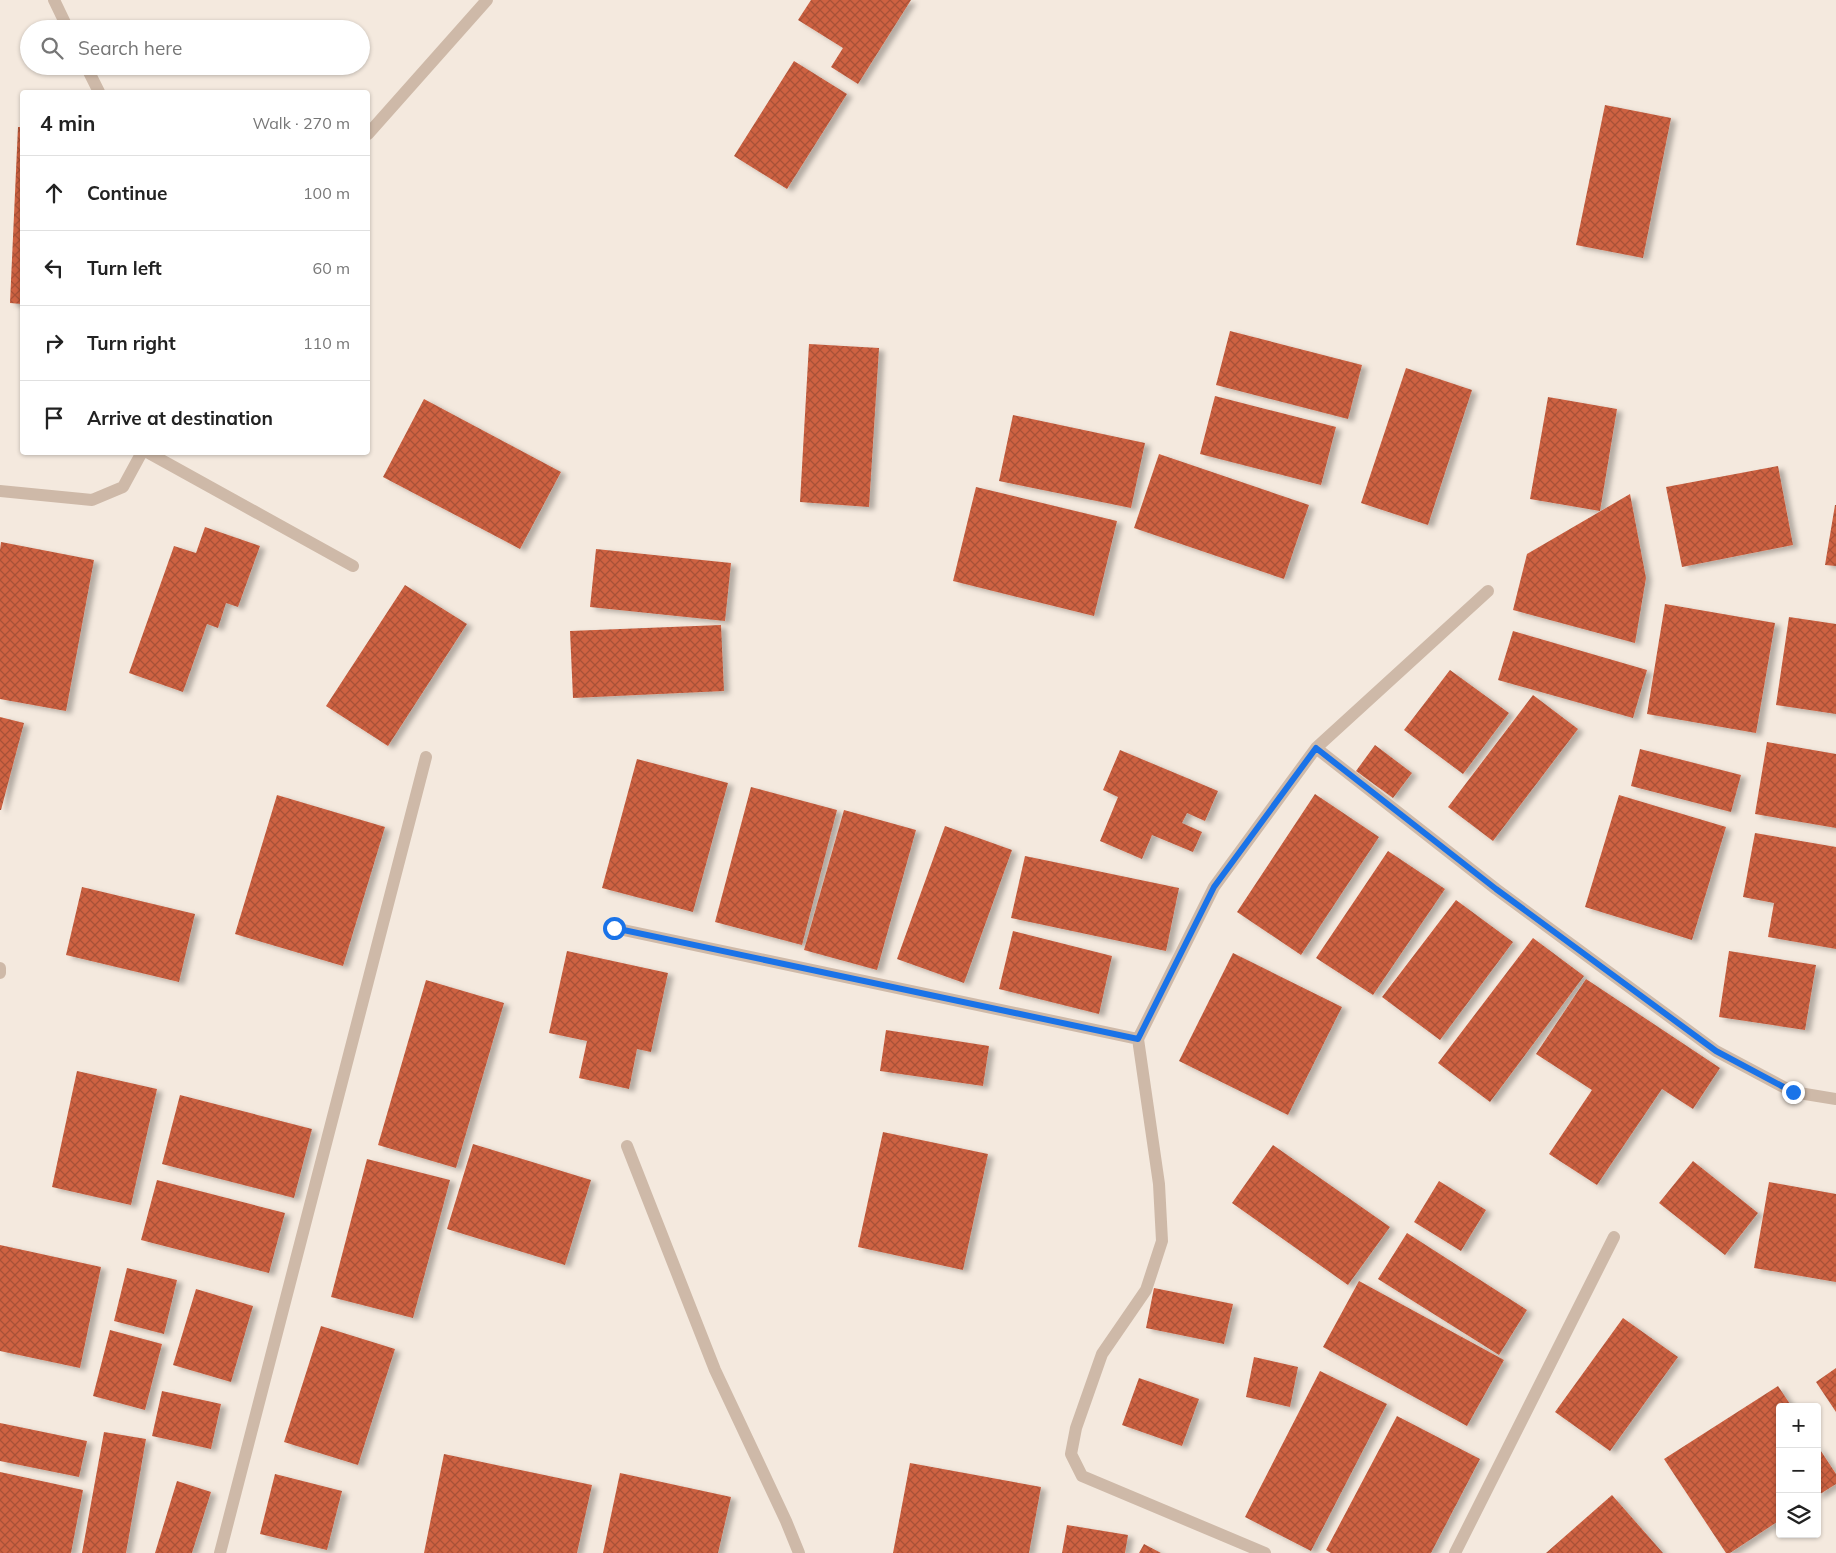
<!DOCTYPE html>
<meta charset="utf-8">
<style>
:root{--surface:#fff;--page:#f2f2f2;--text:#222;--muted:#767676;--line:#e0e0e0}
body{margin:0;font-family:Mulish,sans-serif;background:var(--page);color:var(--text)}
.controls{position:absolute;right:15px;bottom:15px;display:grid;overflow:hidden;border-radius:5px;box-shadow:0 1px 4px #0004}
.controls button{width:45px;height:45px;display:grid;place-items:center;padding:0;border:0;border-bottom:1px solid var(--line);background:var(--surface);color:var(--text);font:25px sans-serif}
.stop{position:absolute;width:15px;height:15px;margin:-11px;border:4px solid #1a73e8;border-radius:50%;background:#fff}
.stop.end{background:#1a73e8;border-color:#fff;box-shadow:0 1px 5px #0008}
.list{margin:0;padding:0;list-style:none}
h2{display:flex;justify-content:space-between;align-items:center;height:65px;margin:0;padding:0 20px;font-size:21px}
h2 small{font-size:16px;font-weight:400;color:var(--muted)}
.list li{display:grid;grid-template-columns:32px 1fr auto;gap:15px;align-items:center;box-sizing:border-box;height:75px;padding:0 20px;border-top:1px solid var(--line)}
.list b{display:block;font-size:19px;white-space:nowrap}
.list em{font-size:16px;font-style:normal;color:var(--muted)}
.icon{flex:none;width:28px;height:28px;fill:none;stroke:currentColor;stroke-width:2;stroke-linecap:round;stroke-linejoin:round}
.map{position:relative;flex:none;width:1836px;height:1553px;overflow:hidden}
.search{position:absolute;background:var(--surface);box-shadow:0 1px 4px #0004;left:20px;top:20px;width:350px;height:55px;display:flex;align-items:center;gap:12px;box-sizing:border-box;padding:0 18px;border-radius:28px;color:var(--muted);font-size:19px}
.panel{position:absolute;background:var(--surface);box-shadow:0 1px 4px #0004;left:20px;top:90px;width:350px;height:365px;border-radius:5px}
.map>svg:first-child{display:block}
.building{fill:url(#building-cross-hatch);filter:url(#shadow)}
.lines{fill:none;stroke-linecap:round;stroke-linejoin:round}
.street{stroke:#ceb9a8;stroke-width:12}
.route{stroke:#1a73e8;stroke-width:6}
</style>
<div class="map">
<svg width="1836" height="1553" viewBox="0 0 1836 1553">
<defs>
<pattern id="building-cross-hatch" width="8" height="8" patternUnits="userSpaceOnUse" patternTransform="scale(1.25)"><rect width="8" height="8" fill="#ce6242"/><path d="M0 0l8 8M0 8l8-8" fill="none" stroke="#a85137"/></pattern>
<filter id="shadow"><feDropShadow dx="5.5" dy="3" stdDeviation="2.5" flood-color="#0004"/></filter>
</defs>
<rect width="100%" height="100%" fill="#f4e9de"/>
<path class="building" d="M811 0H911L858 84 831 67 843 48 798 20Z
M794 61 847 94 787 189 734 156Z
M1605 105 1671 118 1643 258 1576 245Z
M18 127H22V304L10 303Z
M1230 331 1362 365 1348 419 1216 385Z
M809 344 879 348 869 507 800 502Z
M1406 368 1472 390 1428 525 1361 503Z
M1215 396 1336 427 1321 485 1200 454Z
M1548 397 1617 409 1600 511 1530 499Z
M424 399 561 472 520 549 383 477Z
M1013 415 1145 443 1131 508 999 481Z
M1159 454 1309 505 1284 579 1134 528Z
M1778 466 1793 545 1682 567 1666 487Z
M976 487 1117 521 1094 616 953 581Z
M1630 494 1646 578 1635 643 1513 610 1527 554Z
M1835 505H1836V566L1825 565Z
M205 527 260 546 238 607 226 603 218 628 207 624 183 692 129 673 174 546 196 553Z
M1 542 94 560 66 711 0 699V550Z
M596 549 731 563 725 621 590 607Z
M405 585 467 624 388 746 326 706Z
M1665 604 1775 623 1756 733 1647 714Z
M1789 617 1836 624V714L1776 705Z
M721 625 724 691 573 698 570 631Z
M1513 631 1647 670 1633 718 1498 680Z
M1450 670 1509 713 1463 774 1404 730Z
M1533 695 1578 729 1493 841 1448 807Z
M0 717 24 723 1 810H0Z
M1767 742 1836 754V828L1755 814Z
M1375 745 1412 773 1393 798 1356 771Z
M1640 749 1741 775 1731 812 1631 786Z
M1120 750 1218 791 1205 821 1187 813 1182 823 1202 832 1193 852 1152 835 1142 859 1100 841 1118 797 1103 790Z
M637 759 728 783 693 912 602 888Z
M751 787 837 810 802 945 715 922Z
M1315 794 1379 837 1301 955 1237 912Z
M277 795 385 827 343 966 235 934Z
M1619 795 1726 827 1692 940 1585 907Z
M844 810 916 830 877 970 804 950Z
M945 826 1012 850 964 983 897 959Z
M1755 833 1836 847V949L1768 937 1774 903 1743 897Z
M1388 851 1445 889 1373 995 1316 958Z
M1025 856 1179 888 1166 951 1011 918Z
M82 887 195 914 179 982 66 955Z
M1456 900 1513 942 1440 1040 1382 997Z
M1013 931 1112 956 1099 1014 999 989Z
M1533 938 1584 976 1490 1102 1438 1063Z
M567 951 668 973 651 1052 637 1049 629 1089 579 1078 587 1041 549 1033Z
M1729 951 1816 965 1805 1030 1719 1017Z
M1233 953 1342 1007 1288 1115 1179 1061Z
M1586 979 1720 1068 1693 1109 1662 1089 1597 1185 1549 1154 1592 1090 1536 1054Z
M426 980 504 1003 456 1168 378 1145Z
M886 1030 989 1046 983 1086 880 1071Z
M77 1071 157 1089 131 1205 52 1187Z
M180 1095 312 1129 294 1198 162 1164Z
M883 1132 988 1154 963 1270 858 1247Z
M473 1144 591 1180 565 1265 447 1229Z
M1273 1145 1390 1227 1348 1285 1232 1203Z
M367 1159 450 1180 413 1318 331 1297Z
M1693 1161 1758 1213 1725 1255 1659 1203Z
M157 1180 285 1213 269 1273 141 1240Z
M1439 1181 1486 1210 1461 1251 1414 1222Z
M1769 1182 1836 1194V1282L1754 1268Z
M1407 1233 1527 1310 1499 1355 1378 1279Z
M0 1245 101 1267 80 1368 0 1351Z
M127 1268 177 1280 164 1334 114 1321Z
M1359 1281 1504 1360 1467 1426 1323 1347Z
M1154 1288 1233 1304 1224 1344 1146 1328Z
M196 1289 253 1306 231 1382 173 1365Z
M1623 1318 1678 1357 1610 1451 1555 1412Z
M321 1326 395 1349 358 1465 284 1442Z
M110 1330 162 1344 145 1410 93 1396Z
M1254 1357 1298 1367 1290 1407 1246 1397Z
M1836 1368V1412L1816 1382Z
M1320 1371 1387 1404 1311 1551 1245 1517Z
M1139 1378 1199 1399 1182 1446 1122 1425Z
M1778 1386 1792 1407H1780V1520L1730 1553H1726L1664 1459Z
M162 1391 221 1404 211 1449 152 1436Z
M1397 1416 1480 1459 1431 1553H1331L1326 1550Z
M0 1423 87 1441 79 1477 0 1461Z
M104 1432 146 1439 126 1553H82Z
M1817 1445 1836 1474V1484L1817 1496Z
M444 1454 592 1485 577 1553H424Z
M910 1463 1041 1487 1029 1553H893Z
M0 1472 83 1490 71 1553H0Z
M620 1473 731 1497 718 1553H603Z
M275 1474 342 1491 327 1550 260 1534Z
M177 1481 211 1492 192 1553H155Z
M1612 1495 1663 1553H1546Z
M1067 1525 1128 1535 1125 1553H1062Z
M1144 1544 1161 1553H1139Z"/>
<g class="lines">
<path class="street" d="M54 0 68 29
M86 66 99 92
M368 134 487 0
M147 452 353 566
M0 491 92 500 123 487 142 452
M1316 748 1496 889 1716 1051 1793 1092 1836 1099
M614 928 1138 1039 1214 887 1316 748 1488 591
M0 968V973
M1138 1039 1159 1184 1162 1241 1146 1290 1102 1354 1076 1428 1071 1454 1082 1476 1265 1553
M627 1146 715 1370 786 1521 799 1553
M220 1553 426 757
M1455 1553 1614 1237"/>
</g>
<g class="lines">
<path class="route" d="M614 928 1138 1039 1214 887 1316 748 1496 889 1716 1051 1793 1092"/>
</g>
</svg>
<div class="controls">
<button>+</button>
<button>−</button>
<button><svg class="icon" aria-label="layers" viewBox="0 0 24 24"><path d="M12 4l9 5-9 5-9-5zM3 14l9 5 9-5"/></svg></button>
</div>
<div class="stop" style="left:614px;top:928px"></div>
<div class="stop end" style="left:1793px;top:1092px"></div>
<div class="search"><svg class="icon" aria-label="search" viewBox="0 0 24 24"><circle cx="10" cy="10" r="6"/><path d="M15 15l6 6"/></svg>Search here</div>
<section class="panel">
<h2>4 min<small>Walk · 270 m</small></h2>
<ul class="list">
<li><svg class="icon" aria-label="ahead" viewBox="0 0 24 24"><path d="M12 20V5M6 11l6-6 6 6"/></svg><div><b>Continue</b></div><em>100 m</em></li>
<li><svg class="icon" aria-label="left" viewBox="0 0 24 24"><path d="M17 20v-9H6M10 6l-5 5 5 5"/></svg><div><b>Turn left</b></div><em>60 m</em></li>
<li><svg class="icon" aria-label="right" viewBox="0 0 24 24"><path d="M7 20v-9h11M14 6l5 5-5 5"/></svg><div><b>Turn right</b></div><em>110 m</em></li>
<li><svg class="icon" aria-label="arrive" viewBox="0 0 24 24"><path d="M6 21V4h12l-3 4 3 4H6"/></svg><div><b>Arrive at destination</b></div></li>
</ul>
</section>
</div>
